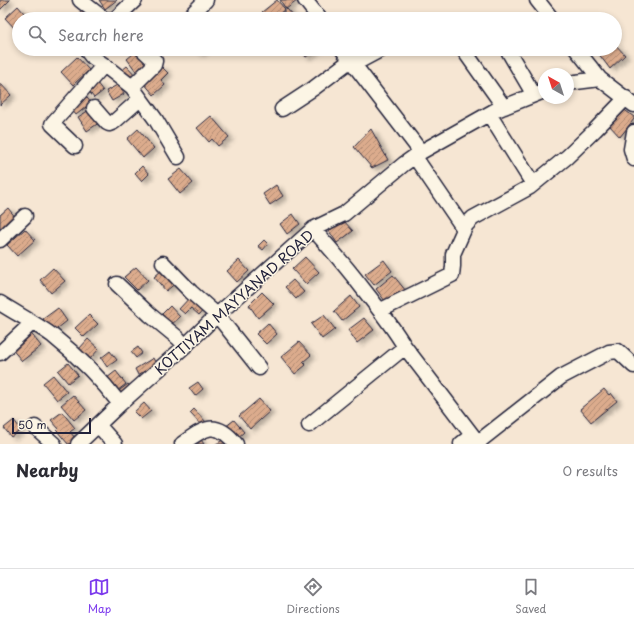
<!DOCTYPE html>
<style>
:root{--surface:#fff;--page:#f2f2f3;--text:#2b2b33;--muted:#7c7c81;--line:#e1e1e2;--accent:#7c3aed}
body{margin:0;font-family:"Playpen Sans",sans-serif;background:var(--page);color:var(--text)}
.compass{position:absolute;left:538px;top:68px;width:36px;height:36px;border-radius:50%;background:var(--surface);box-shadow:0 2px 6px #0003;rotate:321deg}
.scale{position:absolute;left:12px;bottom:10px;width:79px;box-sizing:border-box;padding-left:4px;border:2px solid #22223b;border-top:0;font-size:11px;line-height:14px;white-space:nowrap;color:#22223b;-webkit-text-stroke:3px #fcf5e5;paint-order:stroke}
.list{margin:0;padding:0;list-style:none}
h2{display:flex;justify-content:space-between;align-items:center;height:52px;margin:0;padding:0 16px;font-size:17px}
h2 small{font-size:13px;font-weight:400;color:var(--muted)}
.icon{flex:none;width:22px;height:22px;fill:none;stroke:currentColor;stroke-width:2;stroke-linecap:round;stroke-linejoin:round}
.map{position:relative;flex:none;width:634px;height:444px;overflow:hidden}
.search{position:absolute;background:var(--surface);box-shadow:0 2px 6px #0003;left:12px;right:12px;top:12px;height:44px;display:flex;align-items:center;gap:10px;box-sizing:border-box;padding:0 14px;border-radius:22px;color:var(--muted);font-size:15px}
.sheet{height:124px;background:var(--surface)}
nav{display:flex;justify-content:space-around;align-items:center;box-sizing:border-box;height:56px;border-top:1px solid var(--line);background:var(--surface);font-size:11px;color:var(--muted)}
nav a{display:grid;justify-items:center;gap:2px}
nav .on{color:var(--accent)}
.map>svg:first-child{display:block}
.building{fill:url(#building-hatch);stroke:#22223b;filter:url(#shadow)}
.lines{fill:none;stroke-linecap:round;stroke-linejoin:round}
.minor-casing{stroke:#22223b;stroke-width:17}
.minor{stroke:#fcf5e5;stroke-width:14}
.labels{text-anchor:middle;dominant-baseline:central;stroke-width:3;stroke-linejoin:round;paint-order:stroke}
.street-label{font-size:14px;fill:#22223b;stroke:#fcf5e5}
</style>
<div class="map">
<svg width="634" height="444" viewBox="0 0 634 444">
<defs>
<pattern id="building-hatch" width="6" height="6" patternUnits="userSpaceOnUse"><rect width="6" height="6" fill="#dcac8d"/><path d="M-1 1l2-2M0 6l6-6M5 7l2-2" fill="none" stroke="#b28c74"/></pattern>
<filter id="shadow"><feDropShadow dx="4.5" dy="2.5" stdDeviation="2" flood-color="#0004"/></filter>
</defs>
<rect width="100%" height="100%" fill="#f6e6d3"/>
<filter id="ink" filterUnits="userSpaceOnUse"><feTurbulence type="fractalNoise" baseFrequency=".025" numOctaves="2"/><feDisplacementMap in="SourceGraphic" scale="8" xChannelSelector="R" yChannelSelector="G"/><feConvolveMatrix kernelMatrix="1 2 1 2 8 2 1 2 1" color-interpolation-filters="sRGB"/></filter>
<g filter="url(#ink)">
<path class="building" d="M0 0H10L0 10Z
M99 0H117L105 9Z
M277 0 285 9 273 19H268L262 12Z
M280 0H297V1L286 9Z
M18 6 29 19H19V30L18 32 5 18Z
M85 9 93 19H73Z
M287 9 296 19H275Z
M124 10 132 16 130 19H121Z
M615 44 625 55 610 69 595 49H615Z
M139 49 151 66 139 75 127 59Z
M195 49H205L199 54Z
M299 49H317L306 57Z
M77 57 89 70 73 85 61 72Z
M127 66 137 77 130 83 121 71Z
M161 66 168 73 161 80 165 85 154 95 143 82Z
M0 83 11 95 0 105Z
M97 83 103 91 94 98 88 90Z
M119 84 124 94 112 101 106 91Z
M81 90 91 103 76 115 65 101Z
M94 107 103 120 87 131 78 117Z
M622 108 634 117V119L620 137 609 125Z
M211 116 229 137 218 146 212 139 209 142 197 128Z
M138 129 154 148 143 158 127 139Z
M371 129 388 160 372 168 354 147Z
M142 166 149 174 142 181 135 173Z
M181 169 193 183 180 194 168 179Z
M276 185 283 196 270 205 263 194Z
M8 208 16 218 0 232V215Z
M293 214 300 224 287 234 280 224Z
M343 220 353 231 337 243 329 231Z
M25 229 35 240 17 256 7 245Z
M264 240 268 244 263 250 258 246Z
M305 257 319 272 306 284 292 269Z
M239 260 249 271 237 282 227 271Z
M384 260 392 271 374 285 365 274Z
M170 263 182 278 166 291 154 277Z
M136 267 148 280 137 290 124 277Z
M53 268 65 281 51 293 40 280Z
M393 275 406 291 388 305 376 289Z
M293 280 304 292 296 299 285 287Z
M262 292 274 304 258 318 249 305Z
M191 296 203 310 199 315 191 308 185 314 179 309Z
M351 296 359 307 342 321 334 311Z
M170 306 180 317 171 325 162 314Z
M58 308 67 321 53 332 43 319Z
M89 315 98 324 84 337 75 328Z
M324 315 335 329 322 339 311 324Z
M364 318 374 330 357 343 348 330Z
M268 323 277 334 266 344 256 334Z
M29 331 41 346 22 361 10 347Z
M88 339 99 349 90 359 79 349Z
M299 342 311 355 303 362 306 365 295 374 281 357Z
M138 347 142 353 136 358 131 352Z
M110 351 117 360 107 367 101 358Z
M153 358 156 364 138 375 135 369Z
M68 363 78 375 68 383 58 371Z
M116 371 126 384 117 391 107 378Z
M53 375 67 392 57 400 43 383Z
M198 382 203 389 195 396 189 388Z
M128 384 132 389 121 398 116 393Z
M604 389 609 395 611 393 617 401 591 422 580 409Z
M73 395 86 410 74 420 61 405Z
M259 399 270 411 250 429 239 416Z
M144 403 151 411 141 419 134 412Z
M194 409 207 423 203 427 190 413Z
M62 412 75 428 70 432 76 439 70 444H68L57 431 59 429 51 420Z
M14 420 21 430 11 437 4 428Z
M234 420 244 432 236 439 225 427Z
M199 437 204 444H190Z
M226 438 229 444H216Z"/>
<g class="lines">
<defs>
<path id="minor" d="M80 0 104 19
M305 0 320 19
M537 0 552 19
M115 19 135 0
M187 19 206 0
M89 49 88 52 91 56 104 65 132 87 156 120 178 157
M342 49 421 152
M507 49 534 95
M576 49 600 79
M465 52 504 107
M354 64 382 49
M568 83 600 79 634 105
M132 87 154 65 155 61 142 49
M94 108 107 123 109 124 114 122 140 99
M282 109 314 88 351 60
M489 114 533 184
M634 132 631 149 634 159
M75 146 52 124 104 65
M415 157 464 229
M313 229C331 249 348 269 364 290 379 309 393 327 405 347L479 444
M0 240 25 216
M163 263 191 292 217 315 259 368
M117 284 150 315 178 338 185 346
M0 303C17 314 37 324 53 336 78 356 101 379 120 404
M381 310 452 275 453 266V254L466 225 473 218 530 187 567 157 595 130 626 98
M0 353 32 323
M98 425 115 444
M309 425 405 347
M35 427 54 444
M477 443 561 377 609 352 618 351 634 366
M78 444 120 404 185 346 217 315 313 229 344 214 404 164 421 152 494 111 544 91
M182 444C204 428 216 419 236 444
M461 444 471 436"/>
</defs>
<use href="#minor" class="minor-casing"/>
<use href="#minor" class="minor"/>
</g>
</g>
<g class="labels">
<g class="street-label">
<text transform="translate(234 302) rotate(-42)">KOTTIYAM MAYYANAD ROAD</text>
</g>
</g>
</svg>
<svg class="compass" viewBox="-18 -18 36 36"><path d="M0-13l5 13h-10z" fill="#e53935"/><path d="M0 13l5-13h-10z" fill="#7c7c81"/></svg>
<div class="scale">50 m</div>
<div class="search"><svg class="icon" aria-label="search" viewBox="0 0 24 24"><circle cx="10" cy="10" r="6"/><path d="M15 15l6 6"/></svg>Search here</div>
</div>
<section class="sheet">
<h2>Nearby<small>0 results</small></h2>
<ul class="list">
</ul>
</section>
<nav>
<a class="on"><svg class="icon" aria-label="map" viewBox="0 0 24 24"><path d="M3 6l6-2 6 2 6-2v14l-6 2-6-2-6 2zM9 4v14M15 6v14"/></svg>Map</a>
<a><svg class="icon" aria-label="directions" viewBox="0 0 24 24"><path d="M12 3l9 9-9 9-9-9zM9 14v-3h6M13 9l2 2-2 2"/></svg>Directions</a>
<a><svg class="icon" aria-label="saved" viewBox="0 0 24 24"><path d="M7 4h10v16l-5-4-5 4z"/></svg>Saved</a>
</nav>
